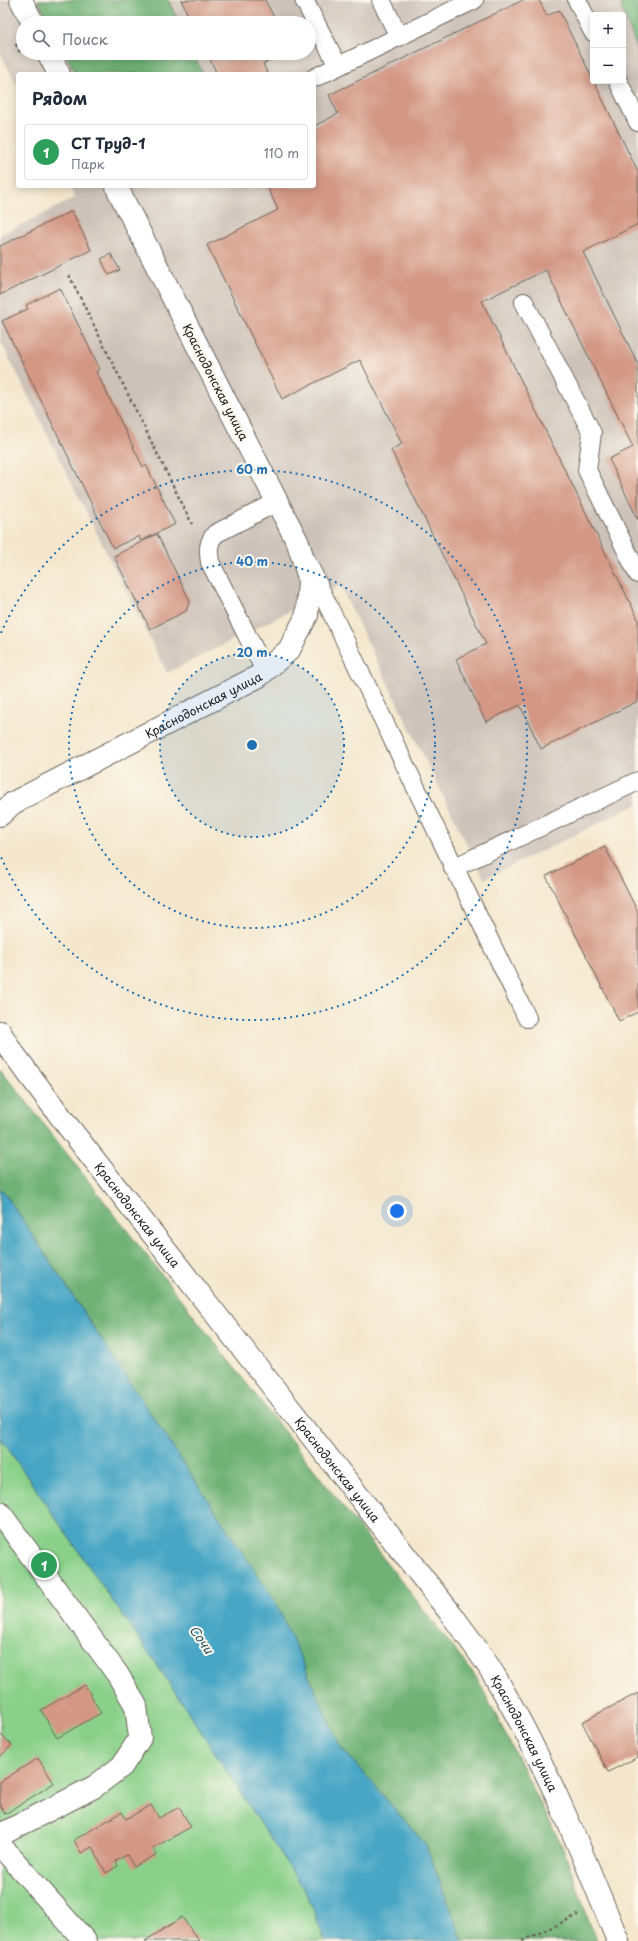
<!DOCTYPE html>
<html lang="ru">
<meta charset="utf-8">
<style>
:root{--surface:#fff;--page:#f2f2f3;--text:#1f2937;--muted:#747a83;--line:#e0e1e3;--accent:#0b8043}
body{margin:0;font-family:"Playpen Sans",sans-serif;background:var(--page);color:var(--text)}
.controls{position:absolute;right:12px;top:12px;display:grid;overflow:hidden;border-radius:4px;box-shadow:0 2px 10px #0003}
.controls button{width:36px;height:36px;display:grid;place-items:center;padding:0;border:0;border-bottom:1px solid var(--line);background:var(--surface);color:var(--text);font:20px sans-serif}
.you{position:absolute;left:397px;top:1211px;width:14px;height:14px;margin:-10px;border:3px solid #fff;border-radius:50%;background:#1a73e8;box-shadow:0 0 0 6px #1a73e833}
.badge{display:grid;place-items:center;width:26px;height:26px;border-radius:50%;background:var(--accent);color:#fff;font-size:13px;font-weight:700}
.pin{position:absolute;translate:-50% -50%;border:2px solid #fff;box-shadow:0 1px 4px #0006}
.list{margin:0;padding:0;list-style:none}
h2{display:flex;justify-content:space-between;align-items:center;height:52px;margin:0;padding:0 16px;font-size:17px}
h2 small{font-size:13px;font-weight:400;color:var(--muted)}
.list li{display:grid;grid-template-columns:26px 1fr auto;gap:12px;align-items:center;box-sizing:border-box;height:56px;margin:0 8px 8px;padding:0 8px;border:1px solid var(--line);border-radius:4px}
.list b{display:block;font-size:15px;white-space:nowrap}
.list p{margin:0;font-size:13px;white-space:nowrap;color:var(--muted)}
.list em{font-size:13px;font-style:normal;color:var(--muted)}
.icon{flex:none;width:22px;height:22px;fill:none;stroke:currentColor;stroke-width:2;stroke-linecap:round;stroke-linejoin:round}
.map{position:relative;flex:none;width:638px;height:1941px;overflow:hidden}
.search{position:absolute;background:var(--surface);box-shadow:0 2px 10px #0003;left:16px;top:16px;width:300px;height:44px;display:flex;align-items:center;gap:10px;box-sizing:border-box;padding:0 14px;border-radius:22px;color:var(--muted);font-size:15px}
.panel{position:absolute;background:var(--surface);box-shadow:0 2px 10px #0003;left:16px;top:72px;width:300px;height:116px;border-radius:4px}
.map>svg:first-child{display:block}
.industrial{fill:#cdc2b9;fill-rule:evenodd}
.green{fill:#8ad08a;stroke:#537653}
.forest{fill:#6fb276;stroke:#466749}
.water{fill:#46a6c5;stroke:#316170}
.building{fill:#d39784}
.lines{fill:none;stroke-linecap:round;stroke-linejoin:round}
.lane-casing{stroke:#68635a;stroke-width:20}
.street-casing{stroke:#68635a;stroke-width:24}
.secondary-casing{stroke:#68635a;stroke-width:24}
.path{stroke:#68635a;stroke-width:2.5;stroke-dasharray:3 3;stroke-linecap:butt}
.lane{stroke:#fff;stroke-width:18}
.street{stroke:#fff;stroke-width:22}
.secondary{stroke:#fff;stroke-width:22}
.ring{fill:none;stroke:#1f6fb2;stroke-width:2;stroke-dasharray:2 4}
.labels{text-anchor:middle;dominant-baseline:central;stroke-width:4;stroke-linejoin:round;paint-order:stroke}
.street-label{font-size:12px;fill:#1c1c1c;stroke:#fbf7ec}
.water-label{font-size:13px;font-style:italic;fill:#2f5a68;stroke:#fbf7ec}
.centre{fill:#1f6fb2;stroke:#fbf7ec;stroke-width:2}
.ring-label{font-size:12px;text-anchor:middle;font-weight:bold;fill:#1f6fb2;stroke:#fbf7ec;stroke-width:4;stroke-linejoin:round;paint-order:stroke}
</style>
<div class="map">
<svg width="638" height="1941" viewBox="0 0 638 1941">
<rect width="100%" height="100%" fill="#fbf7ec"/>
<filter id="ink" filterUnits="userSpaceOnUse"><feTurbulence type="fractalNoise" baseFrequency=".025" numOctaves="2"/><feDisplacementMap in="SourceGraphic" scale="8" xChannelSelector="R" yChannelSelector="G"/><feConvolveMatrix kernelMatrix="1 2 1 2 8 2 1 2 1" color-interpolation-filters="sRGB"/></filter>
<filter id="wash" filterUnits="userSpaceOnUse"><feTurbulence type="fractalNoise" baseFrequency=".012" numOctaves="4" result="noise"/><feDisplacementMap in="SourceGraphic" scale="16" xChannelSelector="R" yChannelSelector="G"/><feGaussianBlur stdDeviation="0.9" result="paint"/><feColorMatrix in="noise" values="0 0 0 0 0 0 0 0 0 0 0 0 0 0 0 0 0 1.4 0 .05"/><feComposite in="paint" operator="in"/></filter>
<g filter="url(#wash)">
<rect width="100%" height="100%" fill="#f4e7cd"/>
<path class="industrial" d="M0 0H624L621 7 638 51V804L484 879 340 586 167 673 0 340V235L75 198 69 186H314V74H18V87L0 52ZM593 15H623V81H593ZM23 23H309V53H23Z"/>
<path class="green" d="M0 1437 176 1693 308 1896 325 1941H0Z"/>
<path class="forest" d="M38 0H168L179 23H50Z
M624 0H638V51L621 7Z
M65 53H193L203 74H76Z
M0 1068 477 1678 564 1850 596 1941H463L425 1844 340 1746 276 1603 4 1192 0 1189Z"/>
<path class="water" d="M0 1189 4 1192 276 1603 340 1746 425 1844 463 1941H325L308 1896 176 1693 0 1437Z"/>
<g id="blocks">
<path class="building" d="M181 0H265L277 23H192Z
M523 0H539L547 16 559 10 638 172V224L583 252 638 364V520L609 459 633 447 546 270 482 301 638 619V701L541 749 520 705 486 722 456 659 486 644 391 450 402 444 360 360 282 399 207 245 278 210 267 186H314V126L338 114 329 95Z
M207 53H285L263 64 268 74H217Z
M72 211 91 250 0 295V246Z
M111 254 120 270 109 275 101 259Z
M60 288 100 369 96 371 143 467 146 465 175 524 141 541 139 536 113 548 2 321 28 309 26 305Z
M157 534 190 601 186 611 150 629 114 556Z
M605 847 638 912V1012L619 1021 546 876Z
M85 1685 101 1713 57 1738 41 1710Z
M638 1693V1757L608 1772 582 1722Z
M0 1734 12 1745 0 1757Z
M38 1758 54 1783 5 1814 0 1806V1782Z
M151 1805 159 1818 179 1807 191 1827 153 1848 157 1854 134 1867 127 1855 116 1861 118 1866 106 1873 92 1847 81 1853 74 1840 122 1812 126 1819Z
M182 1917 199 1941H145Z"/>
</g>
</g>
<g filter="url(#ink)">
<use href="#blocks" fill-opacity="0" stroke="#68635a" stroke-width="1"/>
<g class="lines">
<defs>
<path id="lane" d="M304 0 338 66
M381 0 399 37
M577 0 593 32
M314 78 474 0
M618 81 638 122
M524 302 592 433 587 470 638 574
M309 566 527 1018
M265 671 210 562C208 550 208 543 215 534L277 502
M453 868 638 781"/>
<path id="street" d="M0 1513 118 1675 136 1706 140 1738 122 1766 94 1787 0 1835
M0 1845 85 1941"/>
<g id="secondary">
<path d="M21 0 33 23"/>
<path d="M48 53 59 74"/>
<path id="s1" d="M0 815 13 803 259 676 289 650 307 615 309 578 298 543 116 186"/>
<path id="s2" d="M0 1032 10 1049 67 1125 452 1615C467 1636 484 1657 497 1680 545 1762 582 1852 618 1941"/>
</g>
</defs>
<use href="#lane" class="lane-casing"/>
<use href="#street" class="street-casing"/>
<use href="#secondary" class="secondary-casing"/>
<path class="path" d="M16 44 21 54
M69 275 192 524
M522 1941 578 1915"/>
<use href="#lane" class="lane"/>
<use href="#street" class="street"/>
<use href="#secondary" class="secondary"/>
</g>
</g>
<circle cx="252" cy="745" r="92" fill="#1f6fb2" fill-opacity=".12"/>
<g class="ring">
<circle cx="252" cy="745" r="92"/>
<circle cx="252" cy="745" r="183"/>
<path d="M1 633A275 275 0 1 1 1 857"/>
</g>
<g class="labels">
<g class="street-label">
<text transform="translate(216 382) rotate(63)">Краснодонская улица</text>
<text stroke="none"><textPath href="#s1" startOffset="232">Краснодонская улица</textPath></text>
<text stroke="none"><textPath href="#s2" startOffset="229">Краснодонская улица</textPath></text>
<text stroke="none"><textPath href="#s2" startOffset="553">Краснодонская улица</textPath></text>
<text stroke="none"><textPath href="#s2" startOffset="877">Краснодонская улица</textPath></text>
</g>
<g class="water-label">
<text transform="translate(202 1639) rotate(55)">Сочи</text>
</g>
</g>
<circle cx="252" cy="745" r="6" class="centre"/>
<g class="ring-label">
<text x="252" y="474">60 m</text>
<text x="252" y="566">40 m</text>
<text x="252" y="657">20 m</text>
</g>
</svg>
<div class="controls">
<button>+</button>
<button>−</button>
</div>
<div class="you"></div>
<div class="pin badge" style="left:44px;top:1565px;background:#2e9e5b">1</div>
<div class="search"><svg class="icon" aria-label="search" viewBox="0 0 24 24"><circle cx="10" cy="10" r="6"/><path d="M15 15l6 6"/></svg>Поиск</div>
<section class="panel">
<h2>Рядом<small></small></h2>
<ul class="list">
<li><span class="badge" style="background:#2e9e5b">1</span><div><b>СТ Труд-1</b><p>Парк</p></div><em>110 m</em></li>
</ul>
</section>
</div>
